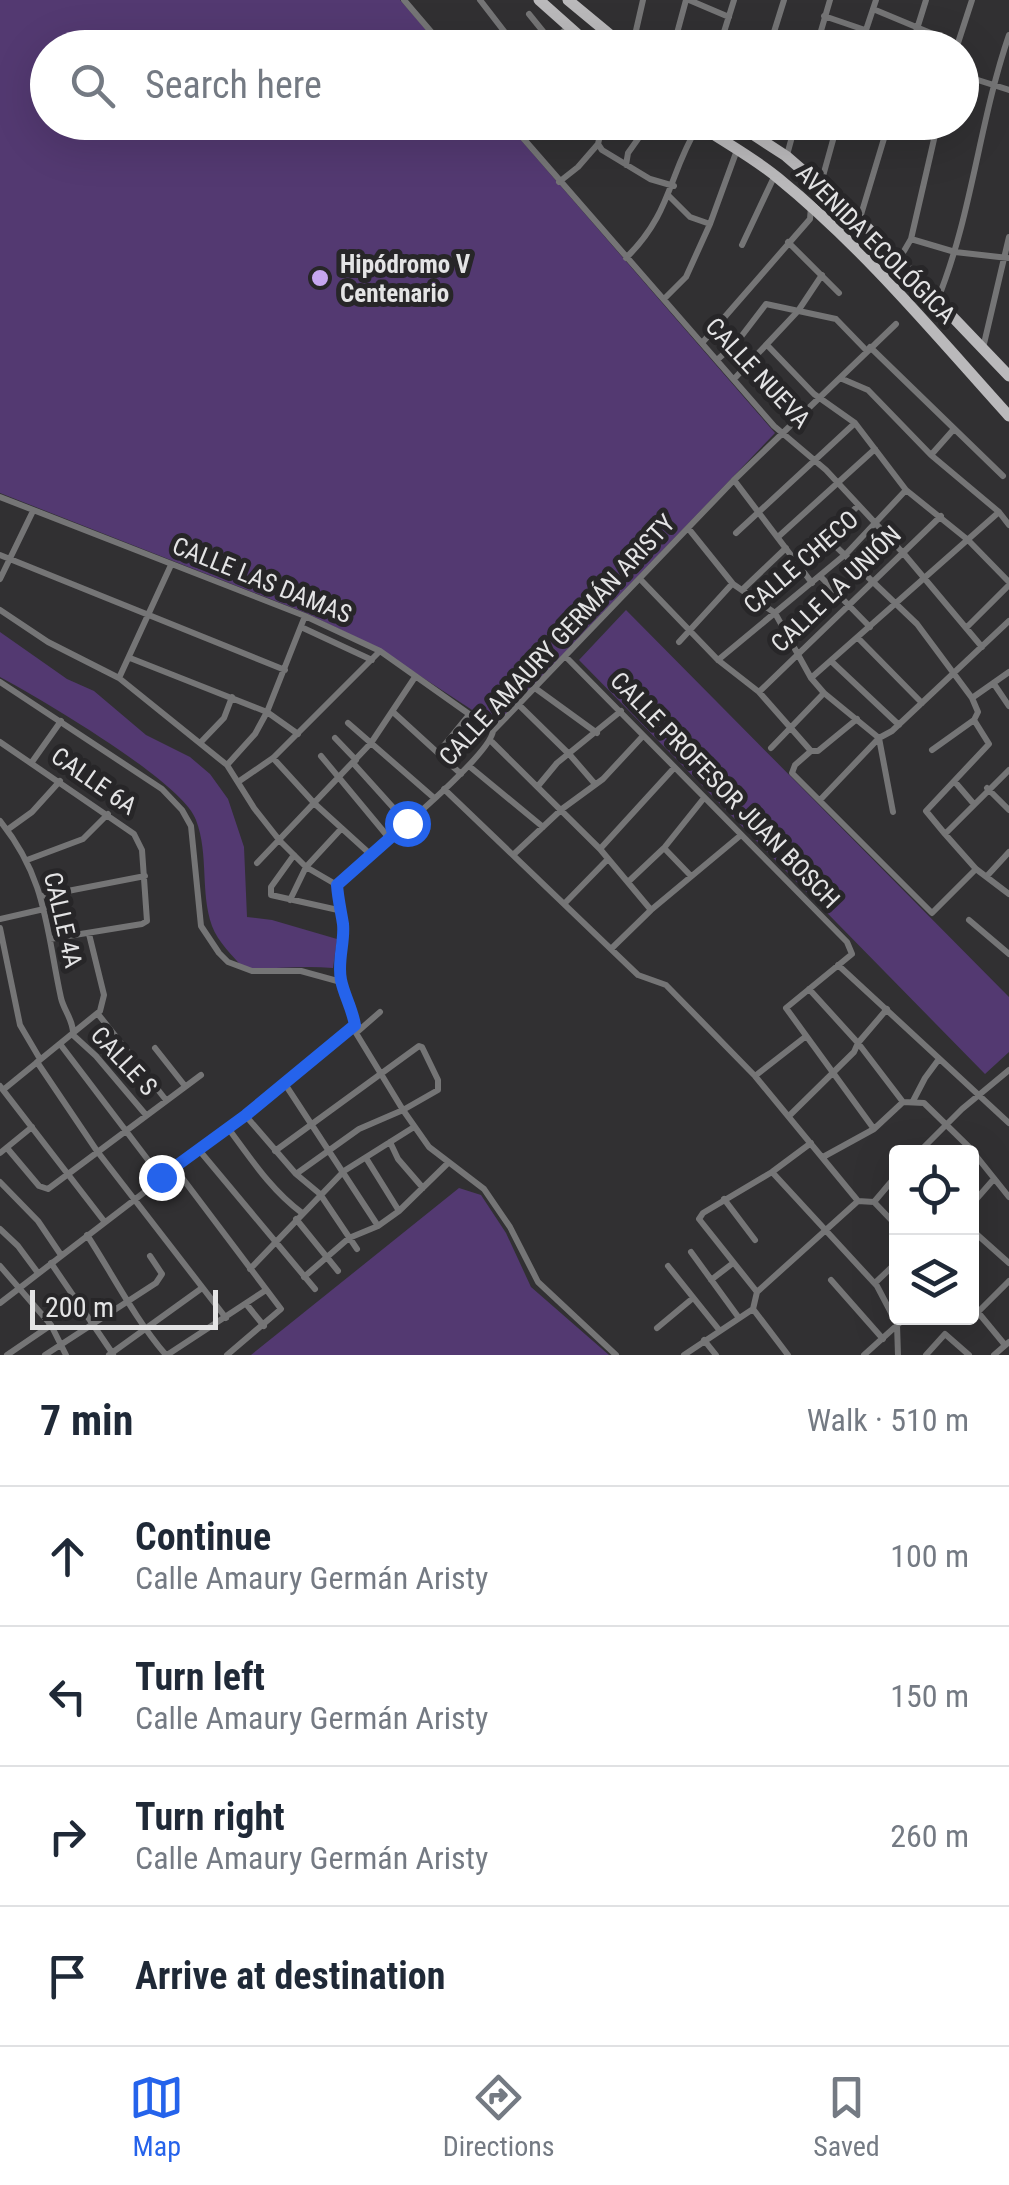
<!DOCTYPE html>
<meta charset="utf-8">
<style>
:root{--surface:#fff;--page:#f2f2f3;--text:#1f2937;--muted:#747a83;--line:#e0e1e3;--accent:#2563eb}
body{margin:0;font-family:"Roboto Condensed",sans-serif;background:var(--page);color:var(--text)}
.controls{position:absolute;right:30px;bottom:30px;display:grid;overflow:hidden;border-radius:10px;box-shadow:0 10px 40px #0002}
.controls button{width:90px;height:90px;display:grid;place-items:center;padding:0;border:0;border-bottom:2px solid var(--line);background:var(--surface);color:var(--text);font:50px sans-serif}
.scale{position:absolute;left:30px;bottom:25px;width:188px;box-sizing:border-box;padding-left:10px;border:5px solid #e4e4e5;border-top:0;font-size:28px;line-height:35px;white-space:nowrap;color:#e4e4e5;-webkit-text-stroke:8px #272628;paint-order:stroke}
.stop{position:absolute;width:30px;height:30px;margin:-22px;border:8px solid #2563eb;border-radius:50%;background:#fff}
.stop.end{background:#2563eb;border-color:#fff;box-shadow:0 2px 10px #0008}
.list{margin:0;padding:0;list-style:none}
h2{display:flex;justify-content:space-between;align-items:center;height:130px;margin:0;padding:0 40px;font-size:42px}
h2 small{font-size:32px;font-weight:400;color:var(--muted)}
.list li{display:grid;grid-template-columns:65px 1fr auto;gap:30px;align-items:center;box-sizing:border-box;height:140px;padding:0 40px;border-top:2px solid var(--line)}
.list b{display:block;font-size:38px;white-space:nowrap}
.list p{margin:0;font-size:32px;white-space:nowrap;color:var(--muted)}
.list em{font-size:32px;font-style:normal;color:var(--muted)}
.icon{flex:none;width:55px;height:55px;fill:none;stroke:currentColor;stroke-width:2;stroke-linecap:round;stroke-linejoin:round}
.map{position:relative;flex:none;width:1009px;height:1355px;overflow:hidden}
.search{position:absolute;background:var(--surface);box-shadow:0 10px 40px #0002;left:30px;right:30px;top:30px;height:110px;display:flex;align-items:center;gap:25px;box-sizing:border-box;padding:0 35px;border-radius:55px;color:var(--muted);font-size:38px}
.sheet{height:690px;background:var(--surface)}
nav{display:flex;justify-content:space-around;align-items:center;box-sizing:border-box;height:140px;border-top:2px solid var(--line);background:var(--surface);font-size:28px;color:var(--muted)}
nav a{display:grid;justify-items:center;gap:5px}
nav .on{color:var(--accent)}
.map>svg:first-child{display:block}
.green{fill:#533971}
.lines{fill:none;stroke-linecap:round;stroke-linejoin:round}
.minor{stroke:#757576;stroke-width:6}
.primary{stroke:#bab9bb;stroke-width:11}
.route{stroke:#2563eb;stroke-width:12}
.poi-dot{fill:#c6a6f0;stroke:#272628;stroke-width:4}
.labels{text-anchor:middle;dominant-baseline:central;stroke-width:10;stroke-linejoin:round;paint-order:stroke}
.street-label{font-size:25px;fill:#e4e4e5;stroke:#272628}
.poi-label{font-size:25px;font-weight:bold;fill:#e4e4e5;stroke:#272628;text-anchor:start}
</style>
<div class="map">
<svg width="1009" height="1355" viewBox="0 0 1009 1355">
<rect width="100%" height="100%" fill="#313032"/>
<path class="green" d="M0 0H400L441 47 48 48V122L506 123 775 433 500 720 492 723 376 647 306 613 0 493Z
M626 610 1009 997V1052L985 1074 579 660Z
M0 632 67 679 94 691 146 735 190 757 210 774 228 799 244 847 247 917 272 920 337 939 333 968C303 965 274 969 244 969 233 956 218 942 212 926 200 892 209 854 196 820 183 782 39 698 0 677Z
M459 1188 481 1195 506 1233 531 1287 609 1355H251Z"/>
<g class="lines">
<path class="minor" d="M404 0 445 48
M480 0 517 48
M689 0 729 17
M873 9 957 44
M529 14 550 40
M824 16 865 30
M957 46 972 0
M542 48 568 28
M632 48 643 0
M673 48 686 0
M719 48 734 0
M769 48 784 0
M816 48 830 0
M860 48 876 0
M911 48 926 0
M962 75 1009 90
M509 122 774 426 826 470 904 554 982 647
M603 122 598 144 602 150 650 179 674 186
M787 155 796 122
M626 165 628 153 650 122
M823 176 838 122
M559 182 578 167 598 144
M669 196 690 217 710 224
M860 218 889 122
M911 239 955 252 1008 258
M788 242 839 293
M742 245 775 175
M904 251 911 239 938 122
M626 258C672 213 668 175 698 126
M664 299 686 277 710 224 737 150
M937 301C972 216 979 122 1009 35
M702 343 810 219 811 207
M768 346 814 394 855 423 906 490 968 540 1009 582
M870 347 1003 476
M983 348 1009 237
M717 360 737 342 766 304 836 319 866 350
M840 378 868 390 931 455 999 512 1009 525
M734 379 798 311 822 275
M931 455 954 429
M734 480 812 583
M0 497 305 616 380 651 493 731
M688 528 733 584 775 613 811 678 824 693 879 738 893 812
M736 533 855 423
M778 537 875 449
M826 537 917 624 972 698 978 712 974 720
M0 555 285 670
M796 563 858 506
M820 576 870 627
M0 579 33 511
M641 580 718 660 759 692 811 751
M742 590 786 548
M0 610 48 642 119 678 227 765 254 808 280 841 306 867 337 885
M301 627 372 660
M966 628 1009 585
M858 638 922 703
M679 642 732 584
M566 657 847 942 852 954 786 1008 874 1129
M130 658 267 712 298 734
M718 660 847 553 906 490
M831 661 899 725
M119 678 171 565
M811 678 999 512
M0 682 162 789 182 810 191 826 201 926 219 953 228 962 252 971H301L341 982
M994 684 1009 706
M535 688 597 733
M759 692 941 516
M972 698 1009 672
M519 705 570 755 595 784
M393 712 461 774
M857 719 818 751H811L795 765 792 773 932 913 976 869
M348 723 433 797
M335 738 356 760
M0 742 134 834 142 850 147 921 142 924 50 939
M492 742 600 849 651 910
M200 743 224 718 232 697
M771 748 824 693
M932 750 974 720 989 744 926 811 945 834
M438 753 469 715
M321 756 389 838
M273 758 315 804 369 853
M32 762 61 721
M353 763 407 823
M227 765 255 734 267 712 305 616
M469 766 543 827
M1009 770 945 834 976 869 1009 894
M238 782 273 758 380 651
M955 782 973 803
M538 786 557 763 621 711
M987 788 1009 810
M444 789 638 975 666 985 755 1076 858 1201 874 1202 896 1225
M820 800 879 738 892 731 1009 621
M0 821C47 879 46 929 61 998 64 1011 74 1021 73 1035L96 1056 146 1115
M7 830 32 812 60 781
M664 848 691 876
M600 849 674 768
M294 855 271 887V895L338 910
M513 855 562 809 603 779 642 737
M27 860 83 839 108 814
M257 863 371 743 415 677
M987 876 1009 852
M628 882 664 848 704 798
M42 896 145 876
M290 900 306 867 341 829
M565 903 608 859
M0 919 44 909
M969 920 1009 954
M0 928 20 1025 40 1059
M612 948 651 910 741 835
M838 965 1009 1123
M809 989 858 1043 903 1102
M98 1014 166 1100
M356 1033 380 1012
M60 1044 161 1177
M155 1048 185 1086
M37 1062 97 1151 226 1318
M755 1076 805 1037
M283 1081 378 1226
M0 1086 104 1221
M3 1090 100 1011 104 995 89 934
M913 1101 925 1078 939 1059
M245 1115 296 1174 320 1194 357 1249
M789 1116 854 1052 858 1043 887 1009
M228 1128C251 1159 271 1190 302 1213
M390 1142 398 1159 423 1188
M7 1148 39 1186 48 1189 201 1075
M199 1150 315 1289
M275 1151 419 1046 422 1047 438 1080V1090L403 1110 359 1129 296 1174
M919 1152 962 1109 1009 1070
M0 1153 32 1127
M823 1157 874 1129 903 1102 924 1103 969 1147 1009 1197
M366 1158 399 1211
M174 1167 281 1309 227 1355
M772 1172 877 1286 897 1324 898 1355
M0 1182 38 1221 61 1255
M724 1199 755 1240
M874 1202 896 1176
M972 1204 993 1180
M296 1219 338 1271
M0 1229 18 1246 38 1273
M972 1230 1009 1263
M87 1235C113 1275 135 1319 166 1355
M691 1252 739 1318
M51 1263 113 1354
M0 1266 51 1325 66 1355
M668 1266 720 1331
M250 1269 344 1171 414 1127
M304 1277 349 1238 378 1226 399 1211 447 1164
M711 1280 733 1263
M831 1280 883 1339
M875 1283 896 1263
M757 1292 699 1219 703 1213 772 1172 811 1143
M0 1303 245 1115 354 1026
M247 1305 264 1326
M972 1305 1005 1345
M753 1309 788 1355
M978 1312 1009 1281
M657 1328 693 1298
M704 1340 716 1355
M7 1355 51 1325
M45 1355 156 1283 162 1274 150 1256
M109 1355 202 1288
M167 1355 266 1290
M616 1355 538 1282 510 1227 484 1189 429 1147 403 1110 356 1033 352 1005 341 982 339 953 343 925 338 910 337 885C365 858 490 758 493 731L734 480 896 324
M684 1355 753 1309 757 1292 858 1201
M864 1355 905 1318
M926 1355 945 1334 969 1355
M994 1355 1009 1342"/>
<path class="primary" d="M539 0 593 48
M568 0 626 48
M695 122C722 141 753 157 778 178 864 248 935 334 1009 416
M734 122 786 156 859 219 1009 376"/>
</g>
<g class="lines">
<path class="route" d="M161 1177 246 1115 355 1025C352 1008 344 995 341 980 337 961 345 942 343 924 341 911 338 899 337 885L407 823"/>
</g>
<circle class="poi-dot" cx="320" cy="278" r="10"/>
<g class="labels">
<g class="street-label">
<text transform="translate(876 244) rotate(45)">AVENIDA ECOLÓGICA</text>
<text transform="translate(758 373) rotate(47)">CALLE NUEVA</text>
<text transform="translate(801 562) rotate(-41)">CALLE CHECO</text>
<text transform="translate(262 580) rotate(22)">CALLE LAS DAMAS</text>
<text transform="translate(836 589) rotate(-44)">CALLE LA UNIÓN</text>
<text transform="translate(557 640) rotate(-47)">CALLE AMAURY GERMÁN ARISTY</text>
<text transform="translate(94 781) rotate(35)">CALLE 6A</text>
<text transform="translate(725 790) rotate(46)">CALLE PROFESOR JUAN BOSCH</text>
<text transform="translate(63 920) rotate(77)">CALLE 4A</text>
<text transform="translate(124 1061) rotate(47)">CALLE S</text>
</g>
<g class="poi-label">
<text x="340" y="264">Hipódromo V<tspan x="340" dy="29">Centenario</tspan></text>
</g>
</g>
</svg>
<div class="controls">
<button><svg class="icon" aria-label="locate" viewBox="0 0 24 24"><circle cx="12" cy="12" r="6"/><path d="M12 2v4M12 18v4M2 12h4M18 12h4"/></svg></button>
<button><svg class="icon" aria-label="layers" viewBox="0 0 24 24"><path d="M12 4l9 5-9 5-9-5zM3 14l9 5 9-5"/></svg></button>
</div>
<div class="scale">200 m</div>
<div class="stop" style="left:407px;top:823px"></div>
<div class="stop end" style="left:161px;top:1177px"></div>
<div class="search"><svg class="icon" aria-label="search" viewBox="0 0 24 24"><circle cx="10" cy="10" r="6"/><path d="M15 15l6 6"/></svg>Search here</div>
</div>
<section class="sheet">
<h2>7 min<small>Walk · 510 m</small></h2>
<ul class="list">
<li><svg class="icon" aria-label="ahead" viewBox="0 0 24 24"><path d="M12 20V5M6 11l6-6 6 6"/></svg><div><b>Continue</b><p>Calle Amaury Germán Aristy</p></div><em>100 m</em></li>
<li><svg class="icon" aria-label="left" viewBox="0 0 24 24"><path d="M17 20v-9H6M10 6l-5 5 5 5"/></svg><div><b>Turn left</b><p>Calle Amaury Germán Aristy</p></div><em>150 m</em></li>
<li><svg class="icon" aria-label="right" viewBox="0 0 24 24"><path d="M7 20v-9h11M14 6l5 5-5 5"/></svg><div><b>Turn right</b><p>Calle Amaury Germán Aristy</p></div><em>260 m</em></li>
<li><svg class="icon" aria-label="arrive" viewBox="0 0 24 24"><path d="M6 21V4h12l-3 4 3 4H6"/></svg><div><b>Arrive at destination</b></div></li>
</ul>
</section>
<nav>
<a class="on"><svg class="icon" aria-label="map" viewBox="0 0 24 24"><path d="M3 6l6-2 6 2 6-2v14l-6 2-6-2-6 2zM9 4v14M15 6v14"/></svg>Map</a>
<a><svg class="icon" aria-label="directions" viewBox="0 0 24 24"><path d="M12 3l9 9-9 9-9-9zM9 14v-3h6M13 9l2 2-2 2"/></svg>Directions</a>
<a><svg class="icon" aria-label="saved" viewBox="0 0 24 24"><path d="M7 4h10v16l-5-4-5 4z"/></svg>Saved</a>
</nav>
